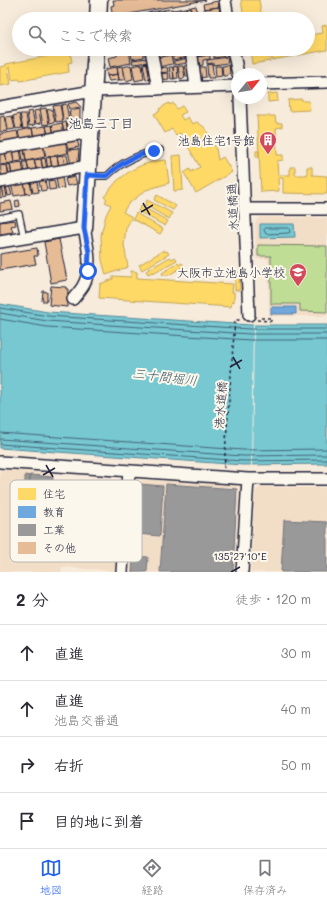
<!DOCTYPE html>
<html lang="ja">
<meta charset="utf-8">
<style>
:root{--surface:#fff;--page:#f7f7f7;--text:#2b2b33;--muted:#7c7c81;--line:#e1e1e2;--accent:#2563eb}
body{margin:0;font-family:Mali,"Klee One",sans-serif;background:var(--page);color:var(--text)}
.compass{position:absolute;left:231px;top:68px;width:36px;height:36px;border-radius:50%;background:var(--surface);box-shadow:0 4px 16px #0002;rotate:60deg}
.stop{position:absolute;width:12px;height:12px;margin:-9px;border:3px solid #2563eb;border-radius:50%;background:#fff}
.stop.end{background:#2563eb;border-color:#fff;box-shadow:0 1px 4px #0008}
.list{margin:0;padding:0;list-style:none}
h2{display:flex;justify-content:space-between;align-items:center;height:52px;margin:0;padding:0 16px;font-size:17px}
h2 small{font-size:13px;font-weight:400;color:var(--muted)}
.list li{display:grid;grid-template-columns:26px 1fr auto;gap:12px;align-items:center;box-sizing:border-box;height:56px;padding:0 16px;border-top:1px solid var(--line)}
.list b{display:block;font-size:15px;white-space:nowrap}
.list p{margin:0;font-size:13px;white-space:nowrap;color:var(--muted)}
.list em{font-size:13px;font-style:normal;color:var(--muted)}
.icon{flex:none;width:22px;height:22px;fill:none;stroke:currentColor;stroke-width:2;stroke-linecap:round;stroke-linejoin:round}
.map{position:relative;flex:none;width:327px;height:572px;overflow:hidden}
.search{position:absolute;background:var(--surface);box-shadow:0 4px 16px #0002;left:12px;right:12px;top:12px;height:44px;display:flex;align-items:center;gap:10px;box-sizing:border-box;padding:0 14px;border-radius:22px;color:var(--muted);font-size:15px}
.sheet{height:276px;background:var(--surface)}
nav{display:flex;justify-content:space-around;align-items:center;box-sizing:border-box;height:56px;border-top:1px solid var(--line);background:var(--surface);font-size:11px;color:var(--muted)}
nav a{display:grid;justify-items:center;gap:2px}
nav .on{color:var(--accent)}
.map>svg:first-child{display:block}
.built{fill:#f2ddc6}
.green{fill:#c0dd95;stroke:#718068}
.water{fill:#77c8d1;stroke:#558695}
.pier{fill:#f7ebdb}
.homes{fill:#ffd966;stroke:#bda259}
.schools{fill:#6fa8dc;stroke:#5880ac}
.industry{fill:#999;stroke:#75757d}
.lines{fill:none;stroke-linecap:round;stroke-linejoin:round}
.shore{stroke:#446477;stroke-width:1}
.building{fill:#e5bc96;stroke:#22223b}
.lane-casing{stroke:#22223b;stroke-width:8}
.street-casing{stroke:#22223b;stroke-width:14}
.secondary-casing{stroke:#22223b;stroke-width:19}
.path{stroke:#22223b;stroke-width:1.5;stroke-dasharray:3 3;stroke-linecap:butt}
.lane{stroke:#fbf7ec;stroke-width:5.5}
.street{stroke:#fbf7ec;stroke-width:11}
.secondary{stroke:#fbf7ec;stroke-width:16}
.route{stroke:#2563eb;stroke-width:5}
.ticks{fill:none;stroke:#22223b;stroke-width:1.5}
.labels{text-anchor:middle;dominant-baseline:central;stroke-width:4;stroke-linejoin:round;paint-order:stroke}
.poi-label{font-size:12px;fill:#22223b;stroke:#fbf7ec;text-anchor:end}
.street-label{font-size:12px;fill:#22223b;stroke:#fbf7ec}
.neighbourhood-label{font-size:13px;fill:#22223b;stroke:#fbf7ec}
.water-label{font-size:13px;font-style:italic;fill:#405c70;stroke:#fbf7ec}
.key{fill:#fbf7ec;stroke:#bab7b7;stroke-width:1}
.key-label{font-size:11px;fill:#22223b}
.ticks-label{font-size:10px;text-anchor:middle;fill:#22223b;stroke:#fbf7ec;stroke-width:4;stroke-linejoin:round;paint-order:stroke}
</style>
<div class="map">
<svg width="327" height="572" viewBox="0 0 327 572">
<rect width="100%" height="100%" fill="#f7ebdb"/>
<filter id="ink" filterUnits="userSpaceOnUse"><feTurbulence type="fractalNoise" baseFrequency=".025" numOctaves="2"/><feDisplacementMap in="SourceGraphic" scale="8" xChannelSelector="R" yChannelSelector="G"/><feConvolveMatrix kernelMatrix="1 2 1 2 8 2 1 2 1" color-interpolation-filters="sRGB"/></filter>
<g filter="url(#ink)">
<path class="built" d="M260 217 327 218V316H269L268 259H256L255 222Z
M0 470 54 474 50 542 117 547 116 571 62 567 61 572H0Z
M142 480 235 485 239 490 234 572H131L137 484Z
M260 487 327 488V572H251L255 492Z"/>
<path class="green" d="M258 245 327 246V312L300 311V304H271V256H258Z"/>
<path class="water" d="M260 224H294L295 237 260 238Z
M0 304 48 312 251 325H327V464L243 465 0 448Z"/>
<path class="pier" d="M253 323H254L252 467H251Z"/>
<path class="homes" d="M241 0H259L262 19H244Z
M327 25V50L272 60 270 49H308V35L323 33 322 26Z
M250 49H268L270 61 252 64Z
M70 52 72 62 68 63 69 72 20 81 19 79 12 80 10 67 8 68 11 84 0 86V67L6 66V64Z
M277 93 278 101 268 102V94Z
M302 99 303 101H309L310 110 289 111 288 100Z
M169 103 170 105 173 103 177 109 182 106 186 112 180 115 183 120 188 117 192 124 197 122 204 127 211 138 216 149 218 160 223 157 232 172 196 193 184 173 190 169 191 172 200 167 180 133 176 136 172 129 165 133 154 114 160 111 159 109Z
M257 116H275L276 123H282V127L276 128 277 155H283V160L277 161 278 175H290V167H295V175H307V167H312V175L327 176V194L283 193V178H278L279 191 261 192Z
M256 151H259V157H256Z
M181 155 183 190 174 191 172 156Z
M166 160 169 183 146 190 128 204 123 212 132 217 126 228 125 236 124 245 128 267 106 275 102 260 101 235 106 215 111 205 105 202 107 199 104 197 117 181 130 171 142 165 156 161Z
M157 195 176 206 173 210 154 200Z
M147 200 172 213 169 219 145 205Z
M141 206 168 221 165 226 138 211Z
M136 213 163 229 160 234 133 219Z
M164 250 165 252 167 251 169 254 142 270 139 265Z
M170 257 172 259 175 257 177 260 153 273 152 272 148 274 146 271Z
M178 263 179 265 182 263 184 266 169 275H163L162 273 167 270H166Z
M131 271 137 272V278L233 284 232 292H234V302L232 301 231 307 99 298 100 284 113 279V276L131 277Z
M235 272H239L240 290H235Z"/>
<path class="schools" d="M271 307H296V314H271Z"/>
<path class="industry" d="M25 475 30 476 27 520H19L21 483 25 484Z
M30 475 53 477 50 524 27 522Z
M140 484 163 486 160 536 137 534Z
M166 484 237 489 233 572H160Z
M284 520 327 522V572H281Z
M133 556 148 557 147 572H132Z"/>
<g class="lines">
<path class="shore" d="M266 228H289L290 232 289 233 266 234 264 230Z
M0 308 48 316 250 329H327
M0 313 47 321 250 334H327
M0 319 47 327 250 340H327
M0 433 243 450 327 449
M0 439 243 456 327 455
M0 444 243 461 327 460"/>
</g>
<path class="building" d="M113 0H206L113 17 111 6 114 5Z
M218 1 219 7 204 9 203 4Z
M196 6 199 19H194L191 7Z
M190 7 192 19H188L186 8Z
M219 7 220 12 205 14 204 9Z
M186 8 188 19H182L180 9Z
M172 9 174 19H165L164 10Z
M180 9 182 19H174L172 10Z
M164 10 165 19H159L158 11Z
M158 11 159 19H152L151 12Z
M151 12 152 19H146L145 14Z
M220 13V15L218 18 205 19 204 15Z
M145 14 146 19H140V15Z
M139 16 140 19H134L133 17Z
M130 49H135L136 53H131Z
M136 49H141L142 52H137Z
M170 49 171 54 156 57 155 52Z
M171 49H187V51L172 54Z
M210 49 211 54 196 56 195 50Z
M213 49H226L227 56 214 58Z
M129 50 131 63 110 67 108 58 117 56V52Z
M144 52V57L132 59 131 54Z
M187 52 188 57 173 60V55Z
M171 55 173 64 158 67 156 58Z
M210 55V59L203 60V65L198 66 197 57Z
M227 57 228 63 213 65V63L207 64V60Z
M148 58 149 62 133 64 132 60Z
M188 58 189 63 174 65V61Z
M149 63 152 79 146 80 143 64Z
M142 64 144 79 135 81 132 66Z
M212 64 214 78H208L207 65Z
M131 65 133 79 126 81 123 67Z
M189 65 191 76H186L184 66Z
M229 65 230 73 226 76H223L222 66Z
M122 66 124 80H119L117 67Z
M177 66 178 78 174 79 173 67Z
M178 66H183L185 78 180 79Z
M215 66H221L222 76 216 77Z
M117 67 118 74 107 76 106 69Z
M167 67 168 72 158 73V68Z
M169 67H173L174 79H171Z
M198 67H205L206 77 200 78Z
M168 73 169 79 161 80 158 74Z
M118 74 119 80 109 81 107 76Z
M76 102 81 107 69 109 68 104Z
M66 104 69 119 63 120 61 105Z
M60 105 63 121 56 122 53 106Z
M46 108 49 124 43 125 40 109Z
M52 109 55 122 50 123 47 110Z
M80 109V119L71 121 69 111Z
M39 110 41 123 36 124 34 111Z
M32 111 35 125 29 126 27 112Z
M19 114 22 128 16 129 13 116Z
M20 114H26L28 128 23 129Z
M4 116 7 131 0 132V117Z
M12 116 15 129 8 130 6 117Z
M80 121 78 130 69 132 67 123Z
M66 122 68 133H64L62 123Z
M62 123 64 133 54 135 52 125Z
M52 125 54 135 48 136 46 126Z
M46 126 48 136 34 139 32 128Z
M32 128 34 139 20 141 18 131Z
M17 131 19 140 0 143V134Z
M77 139 79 147 68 149 66 141Z
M65 141 68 153 46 157 43 144Z
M43 145 45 157 26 161 24 148Z
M21 148H24L26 161H23Z
M20 149 22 161 14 162 12 150Z
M79 149 78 162 75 165H71L68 150Z
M12 150 14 162 7 164 5 151Z
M5 151 7 164 0 165V152Z
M63 155 65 166 59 167 57 156Z
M63 155H67L69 165 65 166Z
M57 156 59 167 52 168 50 157Z
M50 157 52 168 48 169 46 158Z
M45 158 47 170H43L41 159Z
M41 159 43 170 37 172 34 160Z
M34 160 37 172 29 173 27 161Z
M22 162 24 174 12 176 10 164Z
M23 162H27L29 173H25Z
M10 164 12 176 9 177 7 165Z
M7 165 9 177 2 178 0 166Z
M75 173V176L65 178 64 175Z
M62 177 64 188 58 189 56 178Z
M75 177 77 184 67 186 65 179Z
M45 180 47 190 41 191 39 181Z
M54 180 56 189 49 190 48 181Z
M30 181 32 193 26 194 24 182Z
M24 182 26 194 14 196 11 184Z
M37 182 39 192 33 193 31 183Z
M9 185 12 195 8 196 6 186Z
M0 186H1L3 197 0 198Z
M2 186H5L7 197 4 198Z
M19 200 20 206 16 207 15 201Z
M11 201 13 209 0 211V203Z
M15 220 16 225 11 226 13 232 0 234V222Z
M59 239 67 280 51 283 44 242Z
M37 248 38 256H34L36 264 0 270V254Z
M51 286 66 287V289H68L67 307 49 305Z
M43 291 47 292V301H42Z"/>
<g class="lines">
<defs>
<path id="lane" d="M90 176H107C122 161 139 154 160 150
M0 218 19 214 24 238"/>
<path id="street" d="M225 0 228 19
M151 49 158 89
M191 49 196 87
M233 49 238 74
M261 84 327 82
M240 98 249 315
M0 107 93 91 237 86
M0 148 90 132
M0 182 88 166
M245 209H327
M0 242 84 228C88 247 93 268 83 286 80 291 76 295 73 299
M0 462 248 479H327
M122 572 129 471
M242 572 248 479"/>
<path id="secondary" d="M98 19 99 0
M84 228 96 49"/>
</defs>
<use href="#lane" class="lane-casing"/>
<use href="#street" class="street-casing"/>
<use href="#secondary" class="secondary-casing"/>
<path class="path" d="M257 320 271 321V318H258
M224 468 235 320H241"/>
<use href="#lane" class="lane"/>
<use href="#street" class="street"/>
<use href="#secondary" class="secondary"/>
</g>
</g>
<g class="lines" filter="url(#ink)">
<path class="route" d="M88 271 89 252 84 228 87 175 107 176C120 163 136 155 154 151"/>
</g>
<path class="ticks" d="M143 203 150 215M141 212 153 205M233 357 240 369M230 367 242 360M46 465 53 477M43 475 55 468M231 572 240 567"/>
<defs>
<symbol id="building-pin" viewBox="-11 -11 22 30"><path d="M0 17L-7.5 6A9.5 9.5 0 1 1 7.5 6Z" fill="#d1495b" stroke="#fbf7ec"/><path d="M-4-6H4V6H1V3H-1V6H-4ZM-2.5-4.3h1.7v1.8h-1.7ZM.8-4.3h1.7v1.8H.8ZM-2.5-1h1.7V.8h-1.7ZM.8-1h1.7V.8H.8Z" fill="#fff"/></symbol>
<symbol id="school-pin" viewBox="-11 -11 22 30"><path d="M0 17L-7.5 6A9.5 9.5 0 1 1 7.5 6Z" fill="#d1495b" stroke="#fbf7ec"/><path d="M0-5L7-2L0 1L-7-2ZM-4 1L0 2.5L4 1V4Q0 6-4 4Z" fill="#fff"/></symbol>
</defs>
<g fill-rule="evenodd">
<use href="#building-pin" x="258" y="130" width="20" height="27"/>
<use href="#school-pin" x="288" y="262" width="20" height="27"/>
</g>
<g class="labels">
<g class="poi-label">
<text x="255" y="140">池島住宅1号館</text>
<text x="285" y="272">大阪市立池島小学校</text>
</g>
<g class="street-label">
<text transform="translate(232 207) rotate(-93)">水道橋通</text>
<text transform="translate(220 405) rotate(-86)">港水道橋</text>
</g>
<g class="neighbourhood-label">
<text x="101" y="122">池島三丁目</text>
</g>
<g class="water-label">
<text transform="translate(165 376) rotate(7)">三十間堀川</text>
</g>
</g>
<rect x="10" y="480" width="132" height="82" rx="6" class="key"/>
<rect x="18" y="488" width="18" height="12" fill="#ffd966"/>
<rect x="18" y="506" width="18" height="12" fill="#6fa8dc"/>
<rect x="18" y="524" width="18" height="12" fill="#999"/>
<rect x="18" y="542" width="18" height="12" fill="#e5bc96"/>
<g class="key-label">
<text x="43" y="498">住宅</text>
<text x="43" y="516">教育</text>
<text x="43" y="534">工業</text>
<text x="43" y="552">その他</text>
</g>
<g class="ticks-label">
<text x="240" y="560">135°27'10"E</text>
</g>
</svg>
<svg class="compass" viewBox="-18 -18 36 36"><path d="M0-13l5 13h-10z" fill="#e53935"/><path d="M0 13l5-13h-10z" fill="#7c7c81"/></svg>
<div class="stop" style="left:88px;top:271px"></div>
<div class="stop end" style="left:154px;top:151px"></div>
<div class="search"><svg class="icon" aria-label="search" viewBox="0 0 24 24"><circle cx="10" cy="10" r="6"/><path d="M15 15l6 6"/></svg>ここで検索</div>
</div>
<section class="sheet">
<h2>2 分<small>徒歩 · 120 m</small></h2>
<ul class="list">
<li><svg class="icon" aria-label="ahead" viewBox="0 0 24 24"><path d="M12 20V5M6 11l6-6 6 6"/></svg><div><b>直進</b></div><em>30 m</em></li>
<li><svg class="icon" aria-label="ahead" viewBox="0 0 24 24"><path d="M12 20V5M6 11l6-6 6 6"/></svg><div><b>直進</b><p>池島交番通</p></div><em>40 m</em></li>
<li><svg class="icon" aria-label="right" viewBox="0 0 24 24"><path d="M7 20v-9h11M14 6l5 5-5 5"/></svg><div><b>右折</b></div><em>50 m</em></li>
<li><svg class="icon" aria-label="arrive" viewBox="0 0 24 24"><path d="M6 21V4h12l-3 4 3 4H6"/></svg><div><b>目的地に到着</b></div></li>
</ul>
</section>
<nav>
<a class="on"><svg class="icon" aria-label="map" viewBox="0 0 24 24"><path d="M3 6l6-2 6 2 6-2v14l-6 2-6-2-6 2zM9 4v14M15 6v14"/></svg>地図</a>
<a><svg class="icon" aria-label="directions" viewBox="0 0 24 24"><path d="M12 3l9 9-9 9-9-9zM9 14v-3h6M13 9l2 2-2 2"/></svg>経路</a>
<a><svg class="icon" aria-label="saved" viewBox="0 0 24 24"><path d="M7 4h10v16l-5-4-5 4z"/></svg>保存済み</a>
</nav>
